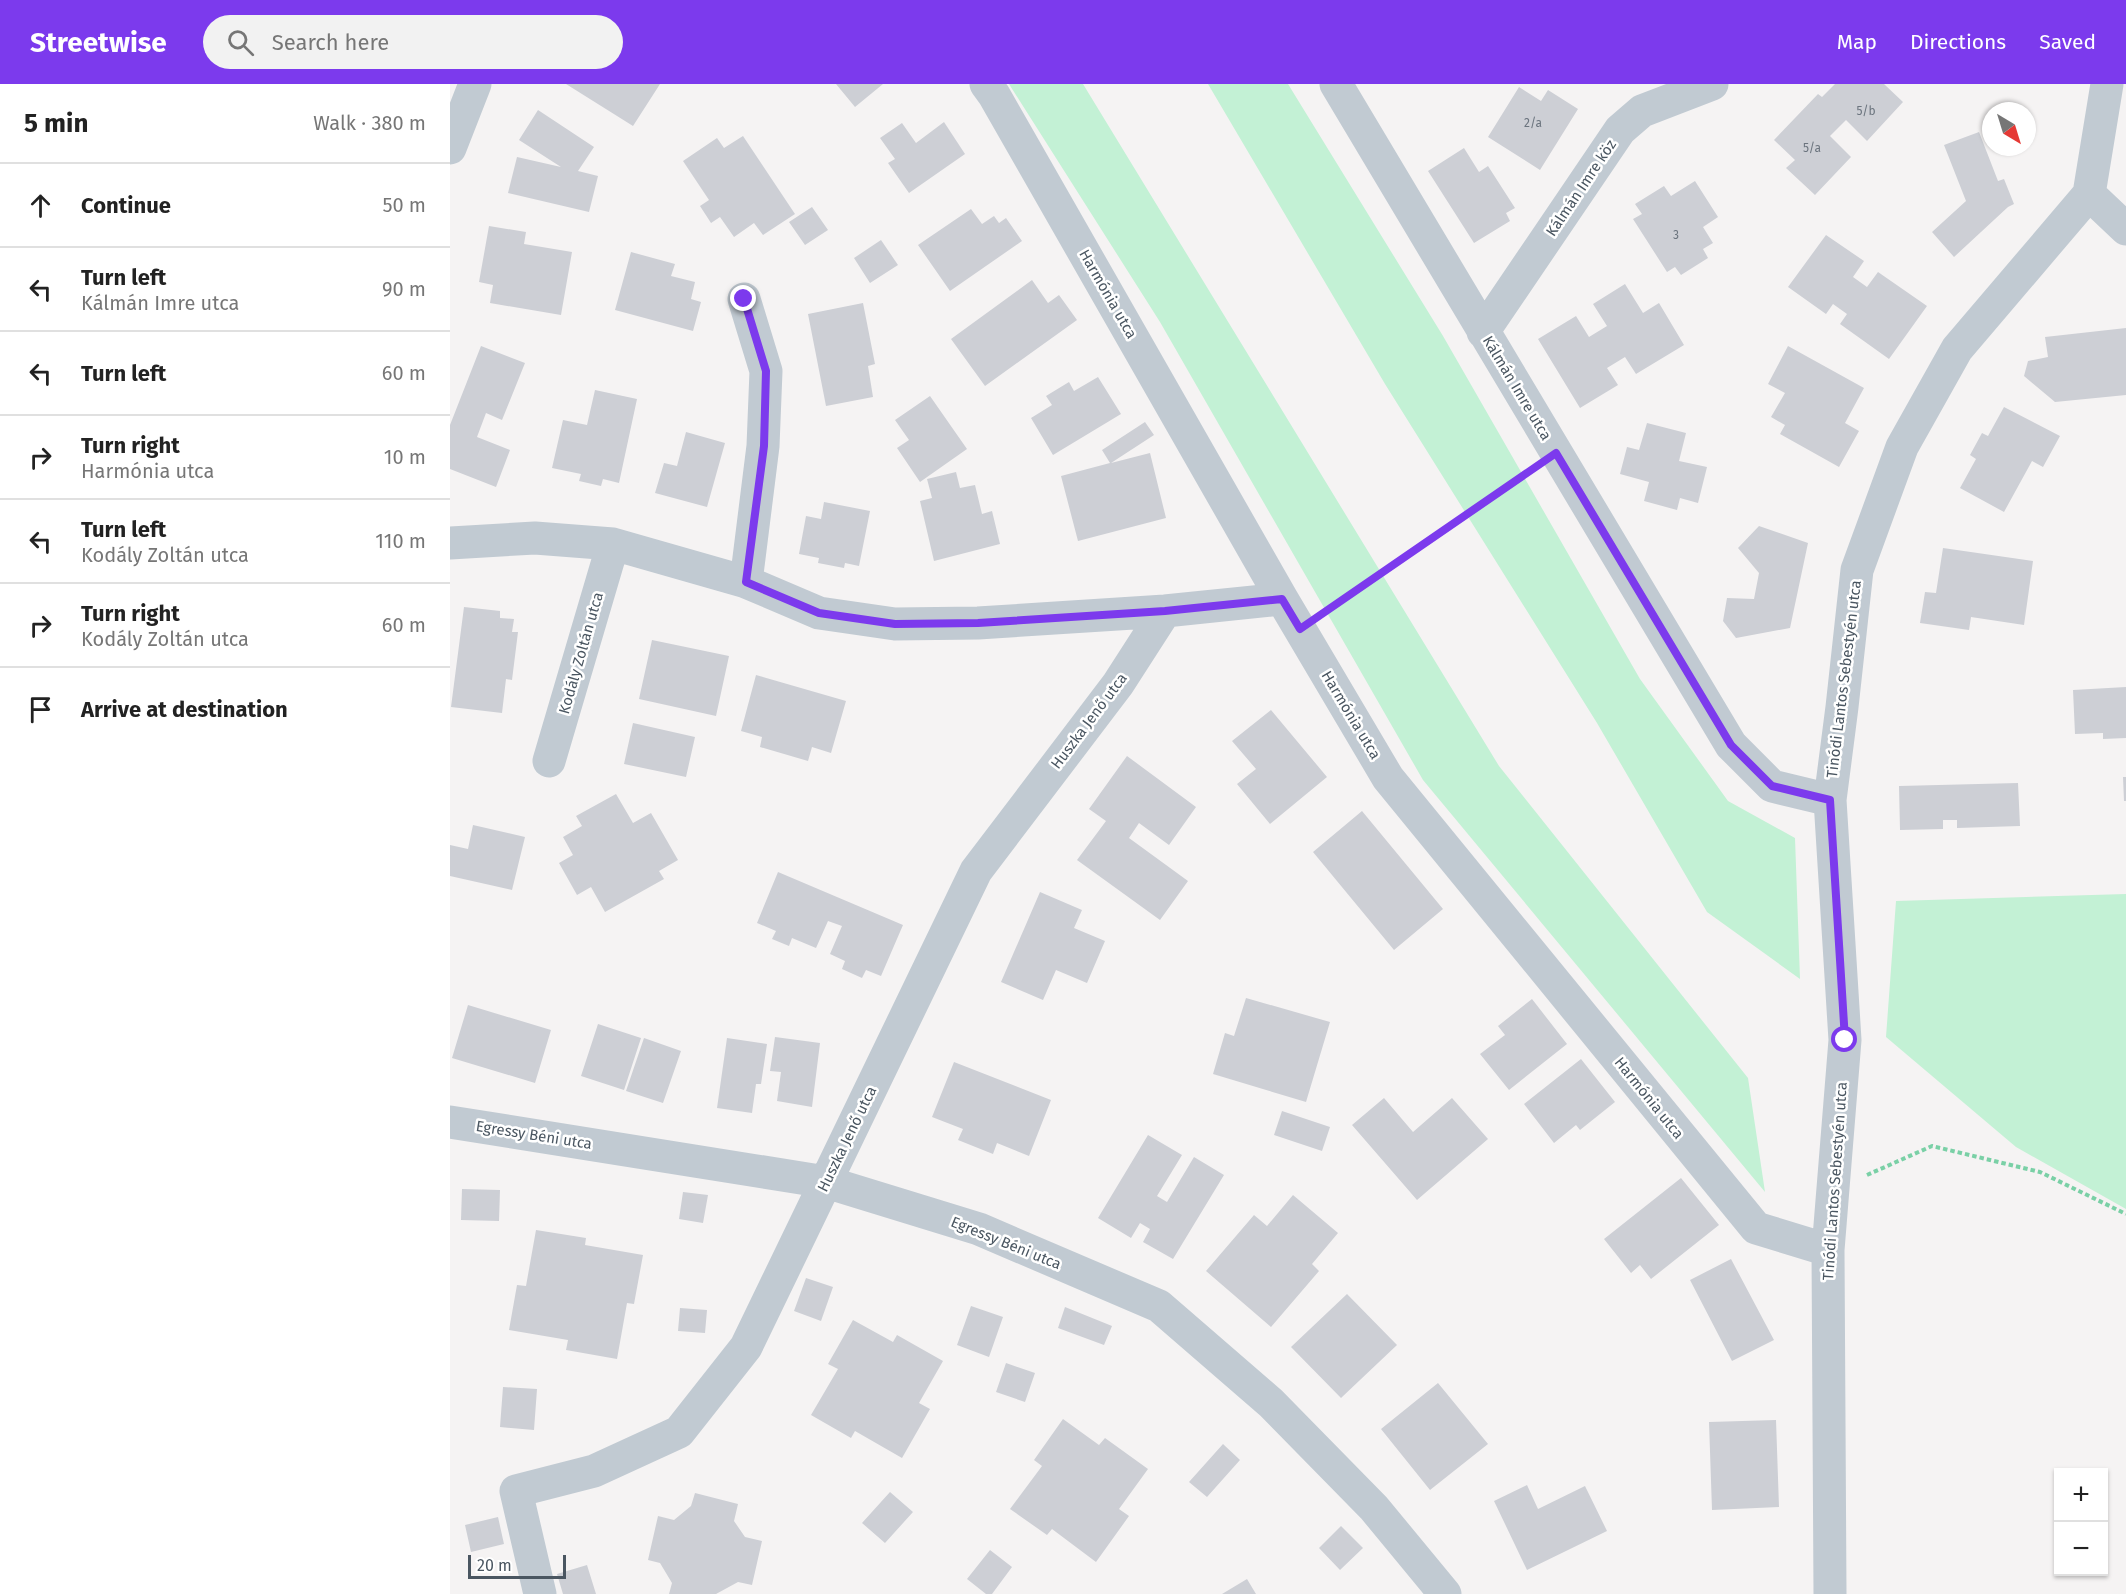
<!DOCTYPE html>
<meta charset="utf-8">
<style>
:root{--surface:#fff;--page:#f2f2f2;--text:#222;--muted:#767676;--line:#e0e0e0;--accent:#7c3aed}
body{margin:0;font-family:"Fira Sans",sans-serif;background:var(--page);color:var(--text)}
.controls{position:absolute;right:18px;bottom:18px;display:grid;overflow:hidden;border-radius:0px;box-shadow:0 2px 4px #0004}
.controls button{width:54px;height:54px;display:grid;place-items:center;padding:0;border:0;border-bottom:2px solid var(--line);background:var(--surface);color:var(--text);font:30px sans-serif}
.compass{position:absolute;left:1532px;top:18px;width:54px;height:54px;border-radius:50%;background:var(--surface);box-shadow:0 2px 4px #0004;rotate:142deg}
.scale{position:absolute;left:18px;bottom:15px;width:98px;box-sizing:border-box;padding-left:6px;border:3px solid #4a5661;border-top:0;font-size:16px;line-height:21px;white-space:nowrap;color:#4a5661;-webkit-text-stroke:4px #fff;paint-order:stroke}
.stop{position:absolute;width:18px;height:18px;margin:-14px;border:4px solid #7c3aed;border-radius:50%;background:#fff}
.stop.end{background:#7c3aed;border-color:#fff;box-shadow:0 2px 6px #0008}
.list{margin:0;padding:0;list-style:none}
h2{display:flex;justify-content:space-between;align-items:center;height:78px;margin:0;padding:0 24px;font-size:26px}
h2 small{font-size:20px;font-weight:400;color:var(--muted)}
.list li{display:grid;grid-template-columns:39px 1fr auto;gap:18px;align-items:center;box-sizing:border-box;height:84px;padding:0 24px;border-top:2px solid var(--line)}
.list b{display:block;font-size:22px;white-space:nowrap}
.list p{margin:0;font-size:20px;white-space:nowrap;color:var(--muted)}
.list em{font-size:20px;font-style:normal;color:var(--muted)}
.icon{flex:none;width:33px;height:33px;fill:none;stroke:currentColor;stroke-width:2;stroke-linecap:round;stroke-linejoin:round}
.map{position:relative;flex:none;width:1676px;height:1510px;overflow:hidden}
header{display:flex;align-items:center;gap:36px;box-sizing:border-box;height:84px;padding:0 30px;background:var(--accent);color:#fff}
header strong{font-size:28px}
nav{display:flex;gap:33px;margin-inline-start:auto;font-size:21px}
.search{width:420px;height:54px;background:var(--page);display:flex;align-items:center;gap:15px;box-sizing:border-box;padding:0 21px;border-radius:33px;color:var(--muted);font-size:22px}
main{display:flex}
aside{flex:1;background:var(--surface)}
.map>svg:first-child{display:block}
.green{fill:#c3f1d5}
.building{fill:#cdcfd5}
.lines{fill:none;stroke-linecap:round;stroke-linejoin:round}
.path{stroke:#7ad0a6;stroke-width:4;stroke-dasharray:4.5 3;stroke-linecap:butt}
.minor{stroke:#c1cad2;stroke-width:33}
.route{stroke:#7c3aed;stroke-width:8}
.labels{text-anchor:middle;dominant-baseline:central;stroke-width:5;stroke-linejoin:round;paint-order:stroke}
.number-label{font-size:12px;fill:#6b747e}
.street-label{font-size:15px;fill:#4a5661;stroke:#fff}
</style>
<header>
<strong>Streetwise</strong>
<div class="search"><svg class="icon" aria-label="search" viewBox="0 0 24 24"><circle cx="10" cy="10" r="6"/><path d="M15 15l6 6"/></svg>Search here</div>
<nav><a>Map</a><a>Directions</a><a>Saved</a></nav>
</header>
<main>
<aside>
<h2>5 min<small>Walk · 380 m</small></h2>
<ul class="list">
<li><svg class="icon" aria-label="ahead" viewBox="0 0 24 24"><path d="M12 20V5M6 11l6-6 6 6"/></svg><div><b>Continue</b></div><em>50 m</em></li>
<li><svg class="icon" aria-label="left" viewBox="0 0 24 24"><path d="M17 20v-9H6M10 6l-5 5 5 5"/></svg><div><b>Turn left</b><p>Kálmán Imre utca</p></div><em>90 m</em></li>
<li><svg class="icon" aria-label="left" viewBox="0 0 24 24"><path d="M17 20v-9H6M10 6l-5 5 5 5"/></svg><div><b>Turn left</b></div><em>60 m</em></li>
<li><svg class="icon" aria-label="right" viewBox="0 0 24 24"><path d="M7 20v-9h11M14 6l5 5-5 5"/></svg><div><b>Turn right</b><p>Harmónia utca</p></div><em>10 m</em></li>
<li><svg class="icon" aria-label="left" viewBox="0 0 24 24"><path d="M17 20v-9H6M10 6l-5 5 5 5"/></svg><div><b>Turn left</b><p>Kodály Zoltán utca</p></div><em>110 m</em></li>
<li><svg class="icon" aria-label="right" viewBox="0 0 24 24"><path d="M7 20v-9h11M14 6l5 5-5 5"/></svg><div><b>Turn right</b><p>Kodály Zoltán utca</p></div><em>60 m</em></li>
<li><svg class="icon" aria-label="arrive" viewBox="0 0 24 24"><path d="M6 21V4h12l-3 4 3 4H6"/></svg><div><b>Arrive at destination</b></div></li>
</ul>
</aside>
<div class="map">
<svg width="1676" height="1510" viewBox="0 0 1676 1510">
<rect width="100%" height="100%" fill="#f5f3f3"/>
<path class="green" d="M559 0H633L1049 682 1298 994 1315 1108 973 696 710 238Z
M758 0H838L993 252 1190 595 1278 717 1345 754 1350 895 1257 828 1147 639 935 300Z
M1676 810V1125L1566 1063 1436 953 1446 817Z"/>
<path class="building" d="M116 0H210L183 42Z
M386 0H433L405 23Z
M1385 0H1434L1453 18 1417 57 1396 36 1380 52 1401 73 1365 111 1336 84 1345 76 1324 56 1368 10 1372 13Z
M1069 3 1091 17 1098 6 1128 25 1090 86 1038 53Z
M88 26 144 63 128 87 148 92 139 128 58 109 67 73 111 83 69 56Z
M494 38 515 70 459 109 438 79 445 75 430 54 452 39 466 59Z
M1529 48 1548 97 1554 95 1564 120 1558 123 1504 173 1482 148 1516 117 1494 61Z
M293 52 345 130 313 151 304 139 284 153 270 133 261 139 250 122 259 116 233 77 267 54 274 64Z
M1014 64 1029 88 1038 82 1065 124 1056 129 1060 137 1024 159 978 87Z
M1245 97 1268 133 1253 143 1263 159 1253 165 1258 174 1231 191 1225 183 1217 188 1183 135 1192 130 1185 120 1214 102 1221 112Z
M362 123 378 146 355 161 339 138Z
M521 125 532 140 544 132 549 139 556 134 572 157 500 207 468 161Z
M39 142 76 148 74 160 122 168 111 231 40 219 43 201 29 198Z
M1376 151 1414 177 1403 193 1417 203 1428 188 1477 222 1439 275 1390 240 1397 230 1383 220 1376 230 1338 203Z
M431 156 448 181 420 199 404 174Z
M181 168 225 180 221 192 245 198 241 215 251 218 243 247 165 226Z
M582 196 598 219 609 211 627 236 535 302 501 255Z
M1175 200 1193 229 1209 219 1234 261 1186 290 1175 273 1157 284 1168 301 1130 324 1088 255 1126 232 1139 253 1157 242 1143 220Z
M413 219 425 280 418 282 423 313 376 322 358 230Z
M1676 244V311L1605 318 1574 292 1578 277 1598 273 1595 253Z
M31 262 75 279 52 336 36 329 27 353 60 366 46 403 0 385V341Z
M1338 262 1414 304 1395 339 1409 347 1389 383 1330 350 1335 341 1321 333 1335 309 1318 300Z
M648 293 671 330 603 371 581 334 602 321 596 312 619 298 624 307Z
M145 306 187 315 169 399 153 395 151 402 129 397 131 390 102 384 113 336 137 341Z
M480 312 517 365 470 398 447 364 459 356 445 336Z
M1554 323 1610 352 1593 383 1582 377 1554 428 1510 404 1526 375 1520 371 1532 349 1538 352Z
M695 338 704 351 661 379 700 369 716 434 628 457 611 392 660 379 652 366Z
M1197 339 1236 349 1229 377 1257 383 1248 419 1230 414 1227 426 1194 417 1199 398 1170 390 1177 363 1189 366Z
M236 348 275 359 257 423 205 409 214 379 227 382Z
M506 388 510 404 525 401 532 430 542 427 550 460 484 477 470 417 482 414 477 395Z
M374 418 420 427 409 482 395 479 394 484 368 479 369 474 349 470 356 432 371 435Z
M1309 442 1358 459 1340 544 1286 554 1273 537 1277 514 1304 515 1309 489 1288 464Z
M1493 464 1583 477 1574 541 1521 533 1519 546 1470 539 1475 508 1486 509Z
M14 523 50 527V534L64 535 62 548H68L62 596 56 595 52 629 1 623Z
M202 556 279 572 266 632 189 615Z
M306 591 396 617 381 669 362 663 358 677 310 663 312 653 291 647Z
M1676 603V654L1653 655V649L1625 650 1623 606Z
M821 626 877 693 820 740 787 700 806 685 782 657Z
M183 639 245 653 236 693 174 680Z
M677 672 746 723 719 761 689 739 679 754 738 797 710 836 627 776 656 737 639 725Z
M1673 693H1676V717H1674Z
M1568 699 1570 742 1507 744V736H1493V745L1450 746 1449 702Z
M166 710 183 739 201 729 228 776 209 787 214 795 155 828 141 803 127 811 109 779 123 771 113 753 132 742 126 732Z
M912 727 993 825 944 866 863 768Z
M23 741 75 753 62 806 0 792V761L18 765Z
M328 788 453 841 431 892 416 886 412 894 392 885 395 877 380 870 392 842 378 837 366 864 342 854 339 862 322 855 326 847 307 839Z
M590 808 632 826 624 844 655 857 637 899 606 886 593 916 551 898Z
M796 914 880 938 856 1018 763 990 775 949 784 952Z
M1082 915 1117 960 1059 1006 1030 970 1055 951 1048 942Z
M18 921 101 946 85 999 2 974Z
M148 940 191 954 174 1006 131 992Z
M325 953 370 959 362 1023 327 1017 331 988 320 987Z
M194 954 231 967 213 1019 176 1007Z
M277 954 317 960 311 1000H306L302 1029 267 1024Z
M1131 975 1165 1018 1130 1046 1126 1041 1104 1059 1074 1020Z
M504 978 601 1016 579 1072 547 1059 543 1070 508 1056 513 1045 482 1033Z
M934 1014 963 1048 1002 1014 1038 1055 967 1116 902 1041Z
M832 1027 880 1043 872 1067 824 1051Z
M698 1051 732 1071 707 1112 717 1118 744 1073 774 1091 723 1175 693 1158 700 1145 690 1139 681 1154 648 1134Z
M1231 1094 1269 1141 1201 1195 1190 1181 1181 1189 1154 1155Z
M12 1105 50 1106 49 1137 11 1136Z
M233 1108 258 1111 253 1139 229 1135Z
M843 1111 888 1149 862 1180 869 1187 821 1243 756 1187 804 1131 817 1142Z
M86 1146 136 1154 135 1161 193 1171 184 1220 177 1219 167 1275 116 1266 118 1256 59 1246 67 1201 76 1202Z
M1281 1175 1324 1256 1282 1277 1240 1196Z
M356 1194 383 1203 371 1237 344 1227Z
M897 1210 947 1261 891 1314 841 1263Z
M521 1222 553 1233 539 1273 507 1261Z
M615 1223 662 1242 654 1261 608 1244Z
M230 1224 257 1226 255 1249 228 1247Z
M403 1236 443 1258 447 1251 493 1277 469 1319 480 1325 452 1374 405 1347 401 1354 361 1331 388 1285 378 1280Z
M556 1279 585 1289 575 1318 546 1308Z
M988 1299 1038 1360 980 1406 931 1345Z
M53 1303 87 1305 84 1346 50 1343Z
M613 1335 649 1361 655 1354 698 1385 669 1425 679 1432 646 1478 602 1445 597 1451 560 1425 592 1382 584 1376Z
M1326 1336 1329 1423 1262 1426 1259 1338Z
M773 1360 790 1376 757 1413 739 1398Z
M1077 1401 1088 1425 1135 1402 1157 1447 1077 1486 1044 1417Z
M440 1408 463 1428 435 1459 412 1439Z
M245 1409 288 1420 284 1437 295 1453 312 1457 302 1501 288 1498 266 1510H219L222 1499 210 1479 198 1476 208 1432 224 1436 241 1422Z
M48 1433 54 1460 21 1468 15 1441Z
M891 1442 913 1464 890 1486 869 1464Z
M540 1466 562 1483 542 1510H536L517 1495Z
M137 1481 146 1510H113L107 1490Z
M797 1495 806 1510H772Z"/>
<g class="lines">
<path class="path" d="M877 526 1079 388
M1417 1091 1482 1062 1590 1088 1676 1130"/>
<path class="minor" d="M536 0 544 11 832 515 938 694 1306 1144 1378 1166
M886 0 1281 661 1322 702 1380 716
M0 64 25 0
M1639 110 1676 145
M294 215 316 287 313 362 296 498
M1033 248 1170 46 1192 27 1262 0
M0 459 85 454 163 460 296 498 369 529 445 540 528 539 715 527 832 515
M99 677 163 460
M0 1038 376 1098 529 1145 709 1222 821 1319 924 1424 995 1510
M90 1510 66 1407 144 1387 229 1348 296 1263 526 787 668 600 715 527
M1380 1510 1378 1166 1395 956 1380 716 1392 623 1407 486 1452 363 1507 265 1639 110 1657 0"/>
</g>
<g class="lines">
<path class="route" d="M294 215 316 287 314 362 296 498 369 529 445 540 528 539 715 527 832 515 850 545 1106 369 1281 661 1322 702 1380 716 1395 956"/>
</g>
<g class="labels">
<g class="number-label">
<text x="1416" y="27">5/b</text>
<text x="1083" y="39">2/a</text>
<text x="1362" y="64">5/a</text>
<text x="1226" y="151">3</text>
</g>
<g class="street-label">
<text transform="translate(1131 104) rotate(-56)">Kálmán Imre köz</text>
<text transform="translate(658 210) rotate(60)">Harmónia utca</text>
<text transform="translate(1067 304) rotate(59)">Kálmán Imre utca</text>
<text transform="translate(131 569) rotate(-74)">Kodály Zoltán utca</text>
<text transform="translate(1394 595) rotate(-83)">Tinódi Lantos Sebestyén utca</text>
<text transform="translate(901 631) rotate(59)">Harmónia utca</text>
<text transform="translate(639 637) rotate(-53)">Huszka Jenő utca</text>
<text transform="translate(1199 1014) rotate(51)">Harmónia utca</text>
<text transform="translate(84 1051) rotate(9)">Egressy Béni utca</text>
<text transform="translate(397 1055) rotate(-64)">Huszka Jenő utca</text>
<text transform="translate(1385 1097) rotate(-86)">Tinódi Lantos Sebestyén utca</text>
<text transform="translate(556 1159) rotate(22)">Egressy Béni utca</text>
</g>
</g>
</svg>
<div class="controls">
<button>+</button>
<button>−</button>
</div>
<svg class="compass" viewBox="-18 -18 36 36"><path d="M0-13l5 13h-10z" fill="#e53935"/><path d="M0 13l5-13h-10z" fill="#767676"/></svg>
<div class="scale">20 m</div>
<div class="stop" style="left:1395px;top:956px"></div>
<div class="stop end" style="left:294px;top:215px"></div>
</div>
</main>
